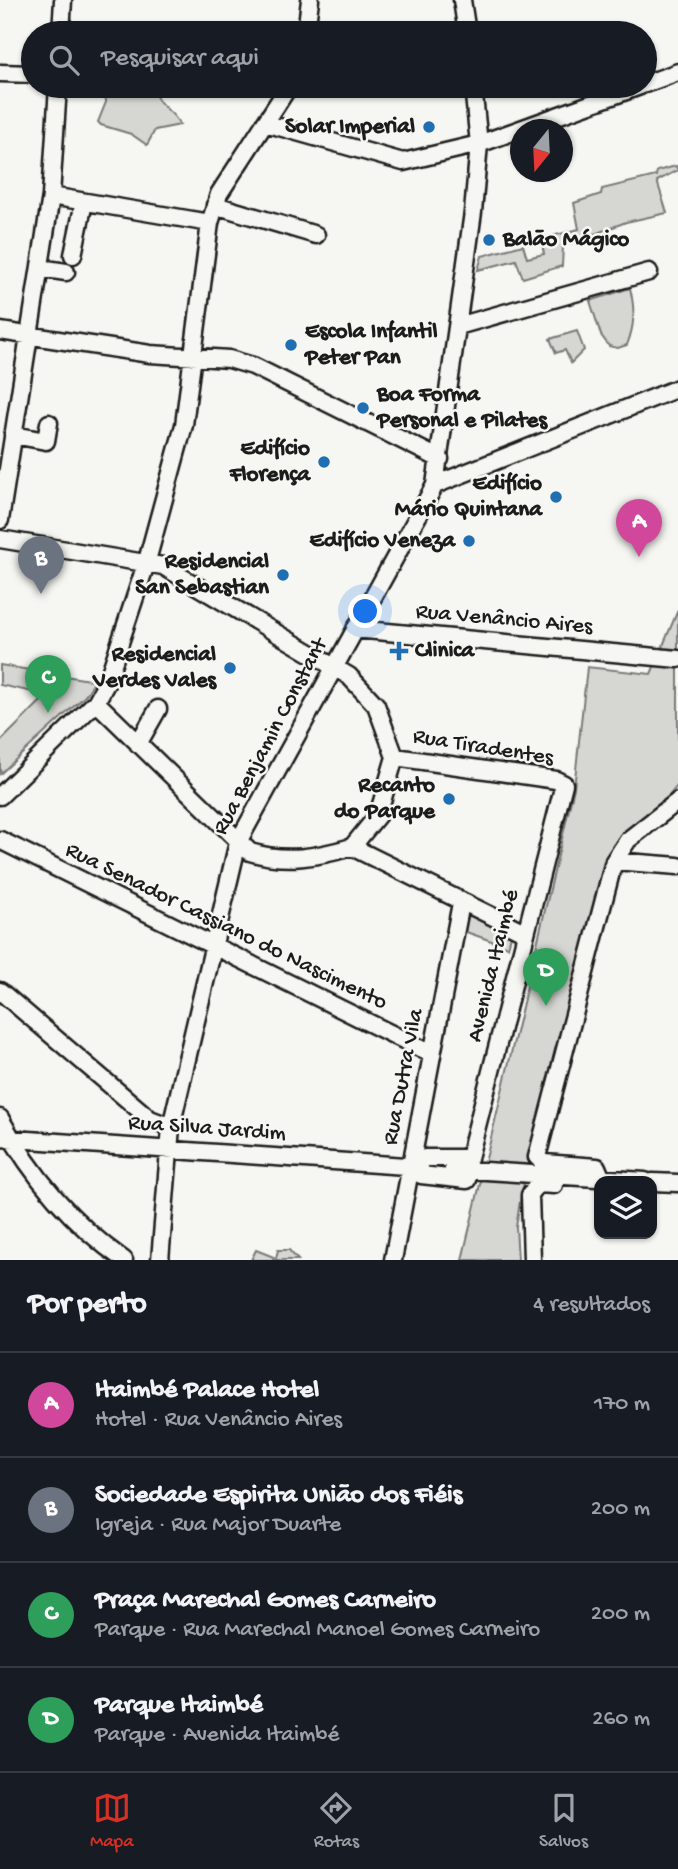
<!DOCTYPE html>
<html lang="pt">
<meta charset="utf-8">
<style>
:root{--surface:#171b24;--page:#20242c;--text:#f1f3f6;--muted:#9ea1a6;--line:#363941;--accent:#d93025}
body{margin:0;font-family:"Gochi Hand",sans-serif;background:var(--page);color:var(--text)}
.controls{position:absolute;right:21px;bottom:21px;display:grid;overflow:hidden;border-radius:14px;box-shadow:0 2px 5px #0004}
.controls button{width:63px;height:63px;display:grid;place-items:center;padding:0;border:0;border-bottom:2px solid var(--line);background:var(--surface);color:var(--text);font:35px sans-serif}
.compass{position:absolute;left:510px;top:119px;width:63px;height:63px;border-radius:50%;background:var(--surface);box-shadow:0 2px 5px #0004;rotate:198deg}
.you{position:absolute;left:366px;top:612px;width:24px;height:24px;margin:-18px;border:5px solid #fff;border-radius:50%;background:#1a73e8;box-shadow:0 0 0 10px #1a73e833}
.badge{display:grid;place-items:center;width:46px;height:46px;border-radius:50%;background:var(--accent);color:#fff;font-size:23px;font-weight:700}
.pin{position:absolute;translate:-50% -58px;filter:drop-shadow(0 2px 4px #0008)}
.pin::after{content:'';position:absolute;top:37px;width:24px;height:21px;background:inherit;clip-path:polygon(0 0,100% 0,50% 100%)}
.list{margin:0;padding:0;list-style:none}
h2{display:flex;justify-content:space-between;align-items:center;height:91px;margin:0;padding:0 28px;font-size:30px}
h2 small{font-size:23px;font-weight:400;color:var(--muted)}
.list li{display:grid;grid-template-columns:46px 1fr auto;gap:21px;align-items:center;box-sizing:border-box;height:105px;padding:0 28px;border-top:2px solid var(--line)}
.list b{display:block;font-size:26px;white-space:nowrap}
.list p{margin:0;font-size:23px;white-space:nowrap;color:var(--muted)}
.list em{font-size:23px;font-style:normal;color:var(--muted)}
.icon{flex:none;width:38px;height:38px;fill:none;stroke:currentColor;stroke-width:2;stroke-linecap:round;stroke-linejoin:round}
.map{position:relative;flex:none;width:678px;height:1260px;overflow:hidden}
.search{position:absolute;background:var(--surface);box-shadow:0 2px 5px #0004;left:21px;right:21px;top:21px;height:77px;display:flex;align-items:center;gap:18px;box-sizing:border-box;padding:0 24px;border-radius:38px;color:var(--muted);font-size:26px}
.sheet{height:511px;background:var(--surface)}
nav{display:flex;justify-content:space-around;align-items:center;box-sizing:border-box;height:98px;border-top:2px solid var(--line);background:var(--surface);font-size:19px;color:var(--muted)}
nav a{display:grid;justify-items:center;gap:4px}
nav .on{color:var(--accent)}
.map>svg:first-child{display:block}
.green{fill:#d6d6d2;stroke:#797977;stroke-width:2}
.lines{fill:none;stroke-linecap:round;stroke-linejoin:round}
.minor-casing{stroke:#1c1c1c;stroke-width:21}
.minor{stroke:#f6f6f2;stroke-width:16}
.poi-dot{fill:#1f6fb2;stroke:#f6f6f2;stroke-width:2.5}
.labels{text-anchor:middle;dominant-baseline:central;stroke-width:5;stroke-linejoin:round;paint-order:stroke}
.poi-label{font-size:23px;font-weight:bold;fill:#1c1c1c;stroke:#f6f6f2;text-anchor:end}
.street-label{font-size:23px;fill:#1c1c1c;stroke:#f6f6f2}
</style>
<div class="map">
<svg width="678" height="1260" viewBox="0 0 678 1260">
<rect width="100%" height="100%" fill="#f6f6f2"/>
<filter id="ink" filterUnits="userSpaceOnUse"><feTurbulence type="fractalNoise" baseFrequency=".0143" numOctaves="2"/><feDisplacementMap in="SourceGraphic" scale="14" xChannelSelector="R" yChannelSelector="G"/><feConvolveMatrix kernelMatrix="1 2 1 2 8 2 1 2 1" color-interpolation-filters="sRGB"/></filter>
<g filter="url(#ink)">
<path class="green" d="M105 86H153C155 105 173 110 180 125L155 130 147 145 131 134 101 125 98 122 106 102Z
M676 166 678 170 657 181 667 213 626 222 563 246 562 266 523 278 516 260 478 270 482 256 523 245 527 258 544 254 541 239 579 229 574 203 601 194 602 189 656 176 657 171Z
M630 288C635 309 635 325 627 345L618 348 609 346 601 335 590 301Z
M577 331 584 350 571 363 565 350 556 353 550 339Z
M678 610V785L652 816 607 858 521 1195 516 1227 518 1260H462L574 788 587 667 651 674Z
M0 665 95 681 85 696 0 774V742L47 695 0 685Z
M465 896 516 917 508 947 458 929Z
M256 1250 276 1258 278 1250H289L298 1260H251Z"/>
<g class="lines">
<defs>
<path id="minor" d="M462 0 467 33
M61 33 63 0
M306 33 310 0
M0 73 33 74
M645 84 678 72
M265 123 403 162 479 144 640 86
M51 196 210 223
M215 205 316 235
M73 255 84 202
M40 268 66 272
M458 326 649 272
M0 331 150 354 229 359 253 366 440 459
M13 435 46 441 49 423
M435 485 678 388
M0 520 51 196 58 86
M0 539 163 566 349 676 376 705 395 757 378 815 352 847
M355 629 678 659
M96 702 250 852C286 863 317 857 352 847L518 929
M138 744 158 709
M395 757 556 780 564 784 469 1158H425L411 1166 421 1175 467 1180
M0 796 96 702 107 682 147 561 184 425 210 223 219 194 289 86
M0 840 432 1054
M614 861 678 866
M0 991 150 1119 171 1127
M0 1118C31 1175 71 1223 124 1260
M0 1138 420 1167
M453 1169 645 1181
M602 1179 597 1167 544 1163 537 1157 614 861 628 840 678 801
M652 1182 678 1183
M160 1260 171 1127 238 842 435 485 473 212 479 144 473 86
M393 1260 461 903
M532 1260 530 1195 537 1184 554 1185"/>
</defs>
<use href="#minor" class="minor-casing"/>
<use href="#minor" class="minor"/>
</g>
</g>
<g class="poi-dot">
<circle cx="429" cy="127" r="7"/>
<circle cx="489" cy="240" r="7"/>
<circle cx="291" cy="345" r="7"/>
<circle cx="363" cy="408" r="7"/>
<circle cx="324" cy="462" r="7"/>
<circle cx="556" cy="497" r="7"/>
<circle cx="469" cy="541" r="7"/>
<circle cx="283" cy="575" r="7"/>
<path d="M395.5 640.5h7v7h7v7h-7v7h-7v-7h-7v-7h7z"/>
<circle cx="230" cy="668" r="7"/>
<circle cx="449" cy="799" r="7"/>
</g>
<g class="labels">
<g class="poi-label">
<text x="415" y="127">Solar Imperial</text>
<text x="503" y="240" text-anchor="start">Balão Mágico</text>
<text x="305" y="332" text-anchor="start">Escola Infantil<tspan x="305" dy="26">Peter Pan</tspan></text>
<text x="377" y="395" text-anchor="start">Boa Forma<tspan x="377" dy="26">Personal e Pilates</tspan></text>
<text x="310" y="449">Edifício<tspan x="310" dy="26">Florença</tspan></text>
<text x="542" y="484">Edifício<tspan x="542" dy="26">Mário Quintana</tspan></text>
<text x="455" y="541">Edifício Veneza</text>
<text x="269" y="562">Residencial<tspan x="269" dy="26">San Sebastian</tspan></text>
<text x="415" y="651" text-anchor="start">Clinica</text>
<text x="216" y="655">Residencial<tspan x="216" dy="26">Verdes Vales</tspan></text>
<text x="435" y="786">Recanto<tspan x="435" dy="26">do Parque</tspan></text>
</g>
<g class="street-label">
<text transform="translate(504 620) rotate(5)">Rua Venâncio Aires</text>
<text transform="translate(271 737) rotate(-62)">Rua Benjamin Constant</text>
<text transform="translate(483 748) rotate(9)">Rua Tiradentes</text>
<text transform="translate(226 927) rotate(26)">Rua Senador Cassiano do Nascimento</text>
<text transform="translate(494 966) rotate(-76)">Avenida Itaimbé</text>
<text transform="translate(404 1077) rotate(-79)">Rua Dutra Vila</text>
<text transform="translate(207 1129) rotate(4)">Rua Silva Jardim</text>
</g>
</g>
</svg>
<div class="controls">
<button><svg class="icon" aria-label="layers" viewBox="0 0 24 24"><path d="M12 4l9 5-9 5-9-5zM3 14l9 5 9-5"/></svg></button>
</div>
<svg class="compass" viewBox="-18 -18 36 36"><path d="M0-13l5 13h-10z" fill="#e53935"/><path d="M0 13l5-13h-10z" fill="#9ea1a6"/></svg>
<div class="you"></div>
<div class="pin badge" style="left:639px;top:557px;background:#d1479c">A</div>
<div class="pin badge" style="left:41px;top:594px;background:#6b7280">B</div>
<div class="pin badge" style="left:48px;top:713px;background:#2e9e5b">C</div>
<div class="pin badge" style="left:546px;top:1006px;background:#2e9e5b">D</div>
<div class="search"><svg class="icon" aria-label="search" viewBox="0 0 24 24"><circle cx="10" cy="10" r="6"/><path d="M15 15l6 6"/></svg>Pesquisar aqui</div>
</div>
<section class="sheet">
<h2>Por perto<small>4 resultados</small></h2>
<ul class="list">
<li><span class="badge" style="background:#d1479c">A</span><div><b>Itaimbé Palace Hotel</b><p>Hotel · Rua Venâncio Aires</p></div><em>170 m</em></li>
<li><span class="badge" style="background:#6b7280">B</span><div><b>Sociedade Espirita União dos Fiéis</b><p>Igreja · Rua Major Duarte</p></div><em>200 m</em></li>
<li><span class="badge" style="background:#2e9e5b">C</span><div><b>Praça Marechal Gomes Carneiro</b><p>Parque · Rua Marechal Manoel Gomes Carneiro</p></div><em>200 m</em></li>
<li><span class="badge" style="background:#2e9e5b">D</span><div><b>Parque Itaimbé</b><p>Parque · Avenida Itaimbé</p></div><em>260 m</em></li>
</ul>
</section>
<nav>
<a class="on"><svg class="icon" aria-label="map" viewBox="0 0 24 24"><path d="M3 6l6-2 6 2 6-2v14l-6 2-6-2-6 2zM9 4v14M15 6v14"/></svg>Mapa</a>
<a><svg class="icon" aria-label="directions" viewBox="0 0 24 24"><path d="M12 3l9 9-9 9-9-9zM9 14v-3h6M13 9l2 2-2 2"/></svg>Rotas</a>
<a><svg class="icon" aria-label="saved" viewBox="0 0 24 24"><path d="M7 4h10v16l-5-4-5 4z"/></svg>Salvos</a>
</nav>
